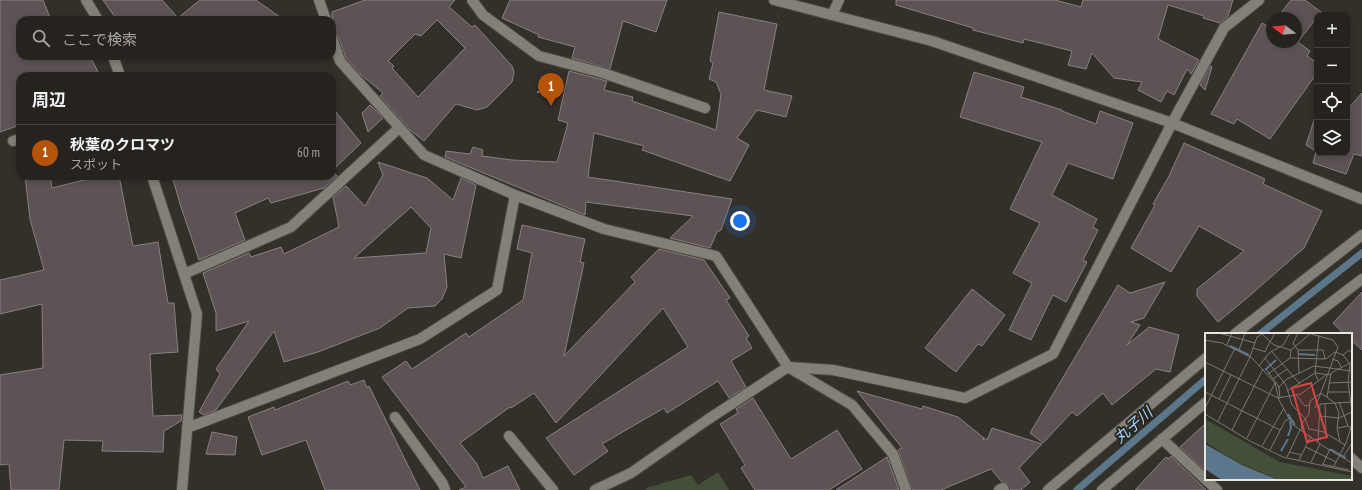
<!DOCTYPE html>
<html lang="ja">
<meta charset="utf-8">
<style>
:root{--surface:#26231f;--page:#2e2b28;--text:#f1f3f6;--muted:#a4a4a4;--line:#42403d;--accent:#b45309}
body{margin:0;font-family:"PT Sans Narrow","Noto Sans JP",sans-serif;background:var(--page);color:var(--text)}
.controls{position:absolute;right:12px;top:12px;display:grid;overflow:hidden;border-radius:8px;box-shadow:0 2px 6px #0003}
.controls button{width:36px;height:36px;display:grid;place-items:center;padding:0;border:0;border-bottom:1px solid var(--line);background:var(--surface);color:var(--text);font:20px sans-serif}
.compass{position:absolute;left:1266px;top:12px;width:36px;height:36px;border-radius:50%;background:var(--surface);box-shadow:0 2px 6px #0003;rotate:286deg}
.you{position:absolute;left:740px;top:221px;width:14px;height:14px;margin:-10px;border:3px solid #fff;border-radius:50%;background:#1a73e8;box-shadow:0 0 0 6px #1a73e833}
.badge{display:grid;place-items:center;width:26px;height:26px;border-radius:50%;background:var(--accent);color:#fff;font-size:13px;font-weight:700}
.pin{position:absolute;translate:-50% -33px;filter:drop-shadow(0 1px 2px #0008)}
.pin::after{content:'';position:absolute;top:21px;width:14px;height:12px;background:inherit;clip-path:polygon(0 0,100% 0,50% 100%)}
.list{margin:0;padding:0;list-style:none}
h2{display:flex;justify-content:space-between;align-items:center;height:52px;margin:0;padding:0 16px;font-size:17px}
h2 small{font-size:13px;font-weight:400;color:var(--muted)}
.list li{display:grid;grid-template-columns:26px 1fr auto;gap:12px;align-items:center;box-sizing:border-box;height:56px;padding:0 16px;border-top:1px solid var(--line)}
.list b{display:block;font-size:15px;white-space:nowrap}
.list p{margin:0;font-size:13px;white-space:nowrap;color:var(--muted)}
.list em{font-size:13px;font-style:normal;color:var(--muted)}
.icon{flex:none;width:22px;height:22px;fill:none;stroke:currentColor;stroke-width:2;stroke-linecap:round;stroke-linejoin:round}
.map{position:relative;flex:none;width:1362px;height:490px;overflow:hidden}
.search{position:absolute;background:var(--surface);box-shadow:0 2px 6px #0003;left:16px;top:16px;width:320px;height:44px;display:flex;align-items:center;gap:10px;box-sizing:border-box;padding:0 14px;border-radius:12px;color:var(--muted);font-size:15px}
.panel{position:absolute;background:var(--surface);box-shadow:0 2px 6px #0003;left:16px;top:72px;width:320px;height:108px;border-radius:12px}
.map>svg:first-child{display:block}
.green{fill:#435039}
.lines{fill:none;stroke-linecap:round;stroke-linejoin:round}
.stream{stroke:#5c778b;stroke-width:7}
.building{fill:#5c5355;stroke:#8a8083;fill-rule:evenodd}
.service-casing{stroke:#504d48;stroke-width:12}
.minor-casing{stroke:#504d48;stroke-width:12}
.path{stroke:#96938e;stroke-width:2.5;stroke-dasharray:2 3;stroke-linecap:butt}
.service{stroke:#848078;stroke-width:10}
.minor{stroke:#848078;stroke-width:10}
.labels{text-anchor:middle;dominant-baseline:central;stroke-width:4;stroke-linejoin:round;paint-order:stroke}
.water-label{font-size:15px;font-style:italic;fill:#a2d4fa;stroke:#292620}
.inset-river{fill:none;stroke:#5c778b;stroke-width:2}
.inset-road{fill:none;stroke:#7b7873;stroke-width:1}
.view{fill:#d94444;fill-opacity:0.15;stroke:#d94444;stroke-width:2}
.inset-edge{fill:none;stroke:#e8e6e2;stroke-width:2}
</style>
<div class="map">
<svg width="1362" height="490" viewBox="0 0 1362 490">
<rect width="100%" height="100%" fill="#332f29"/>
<path class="green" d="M718 472 729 490H646V488L691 475 698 485Z"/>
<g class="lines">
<path class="stream" d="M1260 334 1362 253
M1077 490 1206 379"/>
</g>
<path class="building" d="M0 0H43L51 20H20V56H90L100 76H20V125L0 132Z
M103 0H162L178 18 200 0H256L284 20H117Z
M365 0H455L449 7 472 27 475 25 512 66 514 72 512 82 487 107 477 110 456 104 424 141 410 130 380 96 383 93 360 74 346 58 338 36 334 32 332 26V12ZM437 20 465 48 418 97 392 68 394 66 388 61 415 34 421 36Z
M510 0H667L656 32 623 21 610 69 572 58 575 47 538 37 539 35 502 18Z
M896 0H1055L1081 7 1083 0H1233L1228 16 1220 23 1203 18 1204 16 1168 5 1158 39 1199 60 1191 74 1187 69 1174 95 1167 91 1161 102 1138 90 1142 82 1114 78 1092 53 1086 69 1068 65 1072 51 1024 39 1023 43 973 30V28L896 5Z
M1291 0H1305L1321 12 1298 42 1310 51 1307 56 1317 63V73L1270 139 1237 119 1234 124 1211 114 1262 23 1270 28 1272 25V42H1296V18H1277Z
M719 12 777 24 764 90 792 96 786 117 757 110 737 138 749 145 730 181 710 174V175V174L642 150 644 146 594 133 588 177 732 199 721 230 717 232 710 248 670 238 693 216 586 202 585 215 445 157 446 151 470 154 473 147 483 150 482 156 512 160 557 162 568 123 558 120 569 71 607 81 604 90 633 97 632 101 716 130 721 94 716 82 709 79 713 63 710 61Z
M1210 66 1212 67 1205 90 1200 85Z
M974 72 1024 87 1021 97 1062 110V111L1096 124 1100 111 1133 123 1113 179 1068 163 1052 195 1097 219 1093 227 1098 230 1083 260 1087 262 1066 302 1053 295 1031 340 1009 330 1032 283 1013 273 1040 223 1010 209 1042 142 960 117Z
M1362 93V156L1354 154 1346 174 1313 163 1316 151 1306 145 1317 111V153H1347V110Z
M370 105 383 118 368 132 362 113Z
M332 107 361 143 332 171Z
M1184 143 1265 179 1263 184 1322 211 1304 248 1247 298 1218 322 1197 296V289L1244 251 1199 226 1171 272 1131 248 1155 205 1153 204 1169 176Z
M378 162 427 178 453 200 461 178 476 185 461 258 444 254 447 287 442 299 435 306 408 308 380 328 318 352 284 362 274 331 216 410 204 415 199 412 220 374 216 369 249 321 216 331V313L203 273 249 253 251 257 281 247 284 254 339 227 333 197 346 186 365 206 383 175ZM411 207 431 228 426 253 354 258Z
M332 171 337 176 324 188 271 203 268 198 235 213 245 240 199 260 181 207 172 176H332Z
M25 176H50L52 188 100 176H119L133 246 158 242 168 303H174L178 352 150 354 153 416 182 415 181 421 164 431 163 452 102 451 103 441 64 440 59 490H11L9 464 0 465V375L43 368 42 304 0 314V280L44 270 30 219Z
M522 225 585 239 580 262 584 263 564 356 635 282 631 277 659 249 704 260 730 298 726 300 749 336 746 338 752 348 731 361 746 387 729 398 718 381 667 413 664 408 602 444 608 451 574 475 546 438 688 347 663 308 556 423 534 393 511 408 510 407 460 443 477 464 483 478 508 466 520 490H459L466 487 382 377 406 361 412 369 466 333 469 337 523 300 532 253 517 249Z
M1165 282 1144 318 1131 322 1140 325 1127 345 1149 327 1179 335 1170 372 1156 369 1112 405 1103 393 1077 416 1072 412 1043 443 1030 433 1118 285 1130 293Z
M972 289 1005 315 982 346 978 344 956 372 925 348Z
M1362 292V350L1351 340V334H1344L1333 323Z
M364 380 367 388 369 386 420 490H325L306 440 262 455 248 417 274 407 275 410 348 381 350 385Z
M857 391 922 409 923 406 958 417 984 438 983 440 984 438 987 440 992 428 1042 444 1019 468 1030 482 1021 490H1010L1007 483 1002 482 991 469 941 490H912L898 450 902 448Z
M753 398 791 459 837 430 862 469 829 490H755L741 468 745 465 720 424 738 413 736 409Z
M1206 423V471L1180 447Z
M212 432 237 437 235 455 206 454Z
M1171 456 1206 490H1135L1166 457 1168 459Z
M887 457 899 490H836Z"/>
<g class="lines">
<defs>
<path id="service" d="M603 73 705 108
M13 141 20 139
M1235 334 1362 235
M395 417 443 484 445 490
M1162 439 1217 490
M1048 490 1206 358"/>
<path id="minor" d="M86 0 98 20
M319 0 326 20
M472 0 483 15 539 56 603 73
M774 0 932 41 1172 123 1362 199
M832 15 839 0
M332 38 340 61 424 155 515 195 604 229 716 256 788 367 852 405 893 454 906 490
M113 56 120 76
M152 176 197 314 182 490
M184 274 291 227 399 128
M1290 334 1362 279
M187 428 420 339 497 290 515 195
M509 436 553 490
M1351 458 1362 468
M595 490 631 473 707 420 788 367 833 370 965 398 1053 354 1172 123 1224 28 1259 0
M999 490 1003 488 1004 490
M1102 490 1206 402"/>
</defs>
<use href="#service" class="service-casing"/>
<use href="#minor" class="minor-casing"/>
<path class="path" d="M538 93 543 74"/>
<use href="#service" class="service"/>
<use href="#minor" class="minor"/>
</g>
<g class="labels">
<g class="water-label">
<text transform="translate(1133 425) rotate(-41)">丸子川</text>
</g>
</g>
<g transform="translate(1205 333)">
<rect width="147" height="147" fill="#332f29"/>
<path d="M0 86 75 129 147 143V147H74L32 129 0 109Z" fill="#435039"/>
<path d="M0 111 37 132 73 147H17L0 136Z" fill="#5c778b"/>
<path class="inset-river" d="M25 13 44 22M93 21 110 22M60 37 71 27M83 81 90 92M83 103 86 95 85 88M125 116 141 125M76 118 83 106"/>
<path class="inset-road" d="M14 0 50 10M93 0 88 10 93 17 94 40M57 1 69 12 86 17M106 1 128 7 133 14 110 75M0 7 17 10 47 25 70 50 74 67 87 91 118 113 147 130M22 12 27 0M48 15 61 19M34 17 40 0M93 17H118L120 26M60 18 70 0M67 19 95 51M138 22 144 17 147 20M60 25 81 52 87 72 100 85 104 96 119 99 140 112M85 25 86 17 106 0M127 26 133 28 136 34M0 29 73 65 96 61 121 42M54 33 64 20 78 12 85 0M61 36 74 54 75 65M63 41 85 25 121 26 130 19 138 22 145 31 143 49 147 79 134 85 115 83M68 46 82 36M113 47 110 40 114 2M124 50 147 49M73 55 82 46 109 33 147 38M82 58 110 40 126 42M0 59 75 97M123 59H144M91 62 100 73 104 72M122 64 126 40 147 29M14 66 26 42M134 69 143 93M120 71 121 100M0 75 30 15M0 81 45 108 78 124 147 139M13 88 45 24 52 4 59 0M133 95 143 93 147 96M27 97 58 36M97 97 96 92 104 81 105 68 116 60 130 70 134 80 132 95 135 109M42 105 70 50M113 109 115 71 147 69M57 113 79 75M101 114 131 129M65 117 80 88 85 85M84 119 97 122M82 124 95 97M138 124 147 110M94 127 106 103M106 129 115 111M117 131 144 137M118 131 125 116M129 133 141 110 147 91"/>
<path class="view" d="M106 50 122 104 102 109 87 55Z"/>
<rect width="147" height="147" class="inset-edge"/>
</g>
</svg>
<div class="controls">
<button>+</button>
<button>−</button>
<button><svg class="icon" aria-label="locate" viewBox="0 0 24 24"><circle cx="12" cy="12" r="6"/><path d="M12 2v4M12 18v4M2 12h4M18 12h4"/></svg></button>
<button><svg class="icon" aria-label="layers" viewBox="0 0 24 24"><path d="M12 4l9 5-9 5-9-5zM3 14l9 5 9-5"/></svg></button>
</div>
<svg class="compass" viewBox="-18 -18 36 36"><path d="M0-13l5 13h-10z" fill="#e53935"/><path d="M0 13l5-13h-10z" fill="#a4a4a4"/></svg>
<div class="you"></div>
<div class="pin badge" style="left:551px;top:106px">1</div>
<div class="search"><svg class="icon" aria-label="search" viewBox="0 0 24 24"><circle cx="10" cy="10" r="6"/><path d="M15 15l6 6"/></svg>ここで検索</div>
<section class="panel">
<h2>周辺<small></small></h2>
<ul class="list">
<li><span class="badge">1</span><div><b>秋葉のクロマツ</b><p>スポット</p></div><em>60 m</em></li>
</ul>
</section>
</div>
